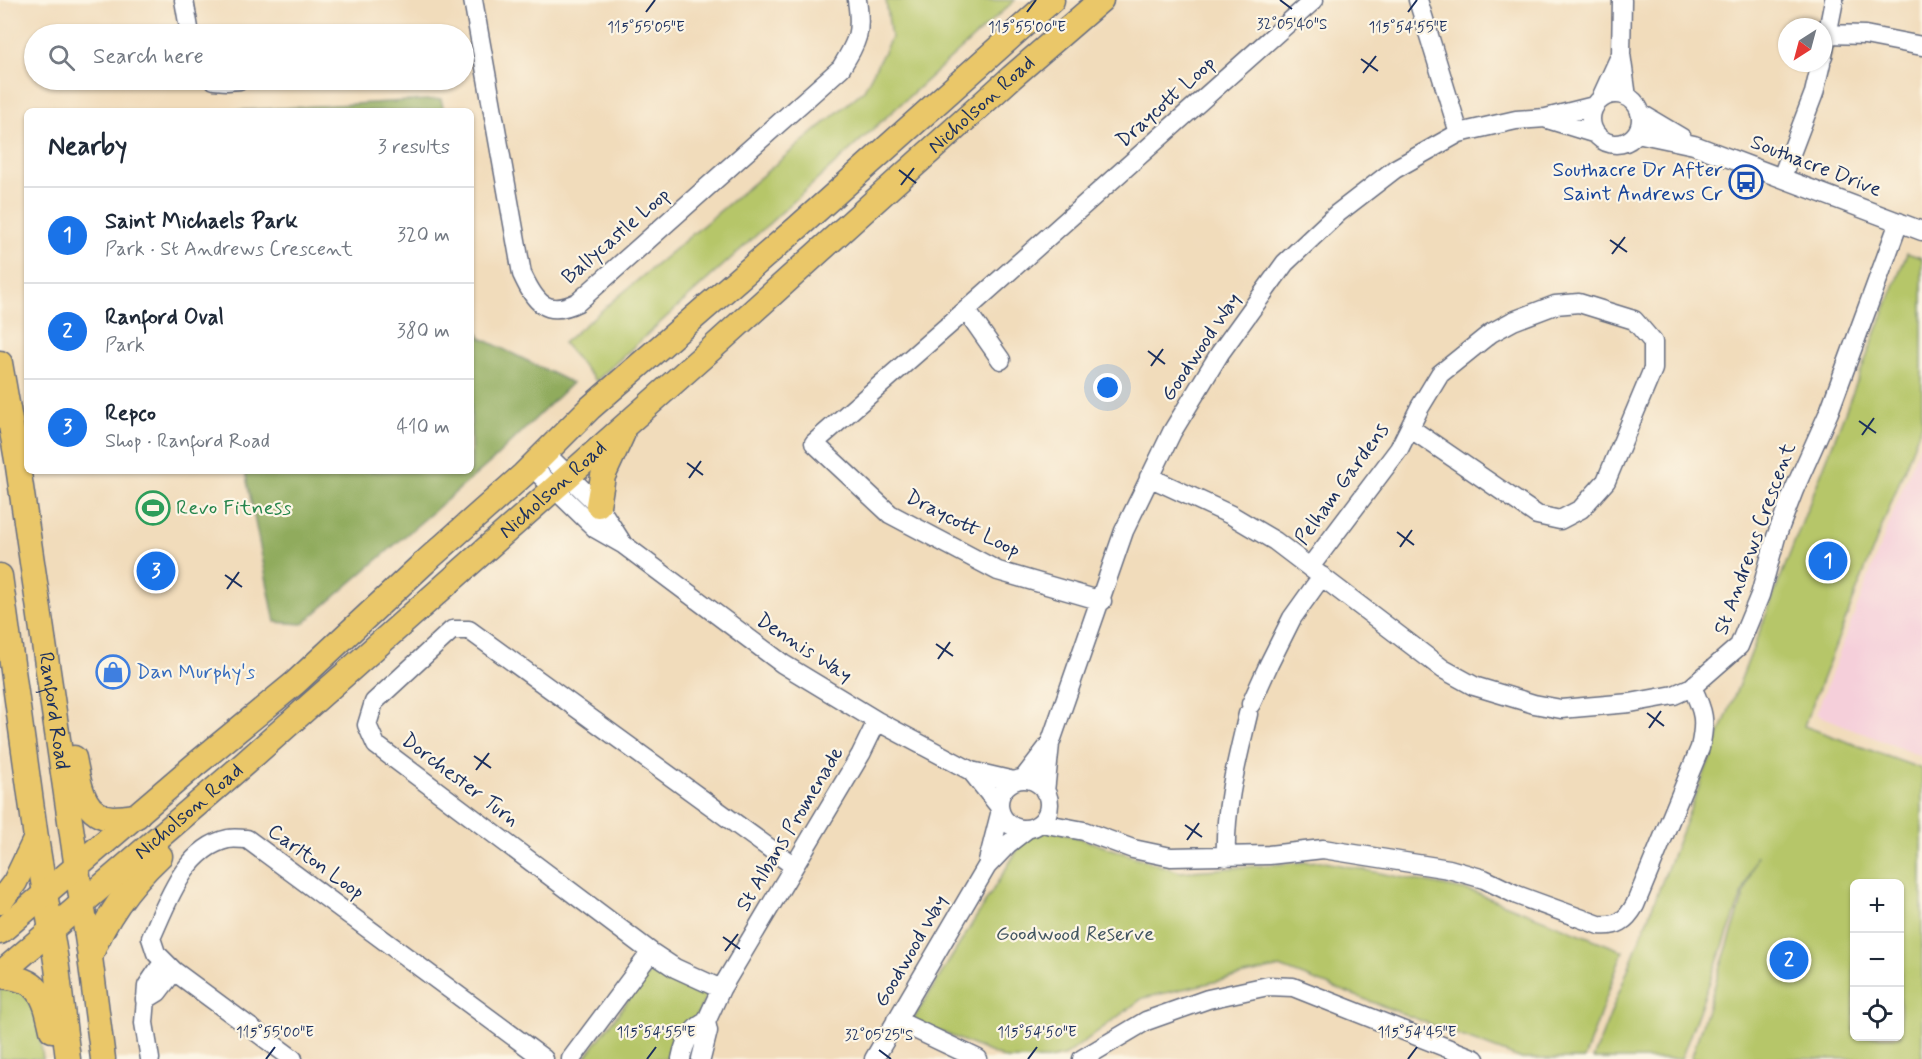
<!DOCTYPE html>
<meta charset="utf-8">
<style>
:root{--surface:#fff;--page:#f2f2f3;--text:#1f2937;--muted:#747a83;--line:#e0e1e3;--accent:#1a73e8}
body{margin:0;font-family:Mynerve,sans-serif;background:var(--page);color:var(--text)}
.controls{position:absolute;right:18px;bottom:18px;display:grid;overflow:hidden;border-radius:9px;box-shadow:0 2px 4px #0004}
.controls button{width:54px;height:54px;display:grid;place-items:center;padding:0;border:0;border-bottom:2px solid var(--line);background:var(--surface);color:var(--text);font:30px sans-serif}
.compass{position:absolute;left:1778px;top:18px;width:54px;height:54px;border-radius:50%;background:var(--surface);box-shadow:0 2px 4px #0004;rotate:216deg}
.you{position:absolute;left:1108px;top:388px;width:21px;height:21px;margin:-15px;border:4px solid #fff;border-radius:50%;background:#1a73e8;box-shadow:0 0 0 9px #1a73e833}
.badge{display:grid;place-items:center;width:39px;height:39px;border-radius:50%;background:var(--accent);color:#fff;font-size:20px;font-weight:700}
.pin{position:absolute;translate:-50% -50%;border:3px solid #fff;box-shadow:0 2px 6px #0006}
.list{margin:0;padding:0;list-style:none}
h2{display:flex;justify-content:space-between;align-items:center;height:78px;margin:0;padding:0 24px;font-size:26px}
h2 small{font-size:20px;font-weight:400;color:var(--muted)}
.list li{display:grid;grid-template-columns:39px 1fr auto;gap:18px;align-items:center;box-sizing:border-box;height:96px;padding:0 24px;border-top:2px solid var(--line)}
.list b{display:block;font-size:22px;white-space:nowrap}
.list p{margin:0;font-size:20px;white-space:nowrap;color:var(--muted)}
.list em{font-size:20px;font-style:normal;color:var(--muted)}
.icon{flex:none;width:33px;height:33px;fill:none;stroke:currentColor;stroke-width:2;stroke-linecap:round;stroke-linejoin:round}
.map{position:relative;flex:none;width:1922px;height:1059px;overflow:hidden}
.search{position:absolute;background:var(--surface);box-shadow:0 2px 4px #0004;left:24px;top:24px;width:450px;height:66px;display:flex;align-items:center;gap:15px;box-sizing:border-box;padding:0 21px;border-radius:33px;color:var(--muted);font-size:22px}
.panel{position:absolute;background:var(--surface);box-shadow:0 2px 4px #0004;left:24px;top:108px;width:450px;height:366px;border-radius:9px}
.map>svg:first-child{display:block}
.built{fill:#f5cfda}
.green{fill:#b6c669;stroke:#687a64;stroke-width:1.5;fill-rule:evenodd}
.forest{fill:#90ab5d;stroke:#566d5e;stroke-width:1.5}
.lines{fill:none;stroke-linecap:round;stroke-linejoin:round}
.minor-casing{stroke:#666c7f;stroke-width:21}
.major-casing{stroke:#666c7f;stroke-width:27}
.minor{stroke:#fff;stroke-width:18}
.major{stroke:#eac769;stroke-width:24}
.ticks{fill:none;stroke:#1b2f5e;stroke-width:2}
.labels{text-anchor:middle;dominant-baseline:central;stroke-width:4.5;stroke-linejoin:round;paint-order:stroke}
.street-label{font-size:21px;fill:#1b2f5e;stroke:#fcf5e5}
.transit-label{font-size:21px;fill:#164399;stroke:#fcf5e5;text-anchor:end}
.leisure-label{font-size:21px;fill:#27864d;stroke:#fcf5e5;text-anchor:start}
.shop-label{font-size:21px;fill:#366cbe;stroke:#fcf5e5;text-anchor:start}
.park-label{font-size:21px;fill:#425561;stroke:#fcf5e5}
.ticks-label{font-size:15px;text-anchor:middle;fill:#1b2f5e;stroke:#fcf5e5;stroke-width:4.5;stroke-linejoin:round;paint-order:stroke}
</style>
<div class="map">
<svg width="1922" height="1059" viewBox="0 0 1922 1059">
<rect width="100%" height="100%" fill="#fcf5e5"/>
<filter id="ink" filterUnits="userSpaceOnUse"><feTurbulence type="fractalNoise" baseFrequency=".0167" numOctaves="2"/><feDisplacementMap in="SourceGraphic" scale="12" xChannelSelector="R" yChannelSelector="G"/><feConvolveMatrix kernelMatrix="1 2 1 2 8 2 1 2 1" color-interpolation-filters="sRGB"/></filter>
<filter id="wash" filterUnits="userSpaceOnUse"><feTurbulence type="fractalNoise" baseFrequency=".008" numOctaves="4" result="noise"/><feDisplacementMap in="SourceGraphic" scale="24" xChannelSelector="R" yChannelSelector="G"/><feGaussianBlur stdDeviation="1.35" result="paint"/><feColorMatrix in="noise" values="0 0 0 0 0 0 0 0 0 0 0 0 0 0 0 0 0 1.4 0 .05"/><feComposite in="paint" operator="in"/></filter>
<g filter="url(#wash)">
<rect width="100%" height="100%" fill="#f1dcbb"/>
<path class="built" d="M1919 445 1922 446V757L1816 714Z"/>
<path class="green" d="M886 0H1015L596 381 563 343 864 90 891 38Z
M1907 253 1922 258V424L1804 726 1922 769V1059H1691L1757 855 1681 1059H1593ZM1854 884H1900V1036H1854Z
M1034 823 1180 872 1320 861 1474 892 1623 951 1584 1059H1522L1280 967 1143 998 1066 1055 1048 1059H1006L913 1020Z
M654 966 708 992 697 1016 677 1038 671 1059H584Z
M19 986 34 993 43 1059H0V990Z"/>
<path class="forest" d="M441 99 444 111H228Z
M471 319 481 338 572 383 493 460 303 624 275 622 245 471H471Z"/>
</g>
<g filter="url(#ink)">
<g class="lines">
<defs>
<path id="minor" d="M184 0 190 34
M473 0 522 274C535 302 546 318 578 302L841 68C858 40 862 33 857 0
M1418 0 1459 133
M1622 0 1621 54 1627 97
M1828 34 1865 35 1922 46
M1823 56 1834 0
M214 80 227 81 240 80
M1591 119a25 25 0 1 1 50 0a25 25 0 1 1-50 0Z
M1600 100 1621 54
M1640 113 1682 138
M1547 119 1596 134
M1637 133 1694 145 1922 231
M1782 177 1814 93 1821 63
M966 310 1001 360
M545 453 598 505 621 541
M531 466 596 529 624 545 783 664 877 721 971 771 1014 781
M1149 477 1231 515 1275 541 1443 669 1474 686 1534 704 1561 709 1630 703 1674 695 1692 687 1739 646 1760 595 1776 537 1794 490 1829 412 1899 222
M1310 567 1399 449 1420 407 1440 374 1491 333 1513 321 1555 305 1579 303 1634 320 1653 342V369L1606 481 1581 509 1560 520 1537 515 1410 428
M1102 601 998 571 890 514 814 443 966 310 1314 0
M1251 704 1269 664 1292 618 1322 576
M971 771 998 805
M1023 779 1050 744
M999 804a25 25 0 1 1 50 0a25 25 0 1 1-50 0Z
M1045 792 1050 744 1124 531 1172 432 1220 353 1285 263 1338 213 1395 169 1459 133 1516 120 1546 118 1594 106
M1041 823 1084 831 1133 849 1171 857 1269 855 1323 849 1449 869 1484 879 1517 895 1599 925C1617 927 1626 921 1635 905L1700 748C1706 720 1704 712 1692 687
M1226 857C1224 808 1237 761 1248 714
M988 861 1000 814
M721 989 675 968 651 952 376 745 367 725 374 702 452 630H469L794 866
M145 1000 158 992 174 971
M896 1020 978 1059
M150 1059 144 1023 147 986 164 961
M293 1059 174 971 156 953 151 938C167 903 185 848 228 839 234 838 241 839 247 839L544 1059
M571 1059 651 952
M681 1059C684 1043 691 1029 706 1022
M701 1059 708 1031 706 1022 721 989 861 754 877 721
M874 1059 987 866 1008 844 1026 830
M1082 1059 1146 1021 1208 999 1268 986 1293 987 1475 1059"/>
<g id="major">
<path id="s1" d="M0 363 17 460 90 957 103 1059"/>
<path d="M598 505 603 476 622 435"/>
<path d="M0 576 36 838 57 967 68 1059"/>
<path d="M74 758C79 782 82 817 113 818 121 818 129 817 137 816"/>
<path d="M0 902 15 882 36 838"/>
<path d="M0 932 195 765 295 683 425 562 523 475 590 408 796 229 1052 0"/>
<path d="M90 957C105 918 130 884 160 856"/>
<path id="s2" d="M0 974 244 764 708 352 1012 77 1101 0"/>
<path d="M0 976C40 979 44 994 52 1030"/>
</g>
</defs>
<use href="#minor" class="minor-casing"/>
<use href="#major" class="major-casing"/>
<use href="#minor" class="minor"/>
<use href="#major" class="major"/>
</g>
</g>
<path class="ticks" d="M1280 0 1292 9M646 12 655 0M1027 12 1036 0M1408 12 1417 0M1361 59 1378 71M1363 73 1376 56M899 170 916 183M901 185 914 168M1610 240 1627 252M1612 254 1625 237M1148 351 1165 364M1151 366 1163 349M1859 421 1876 433M1862 435 1874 418M687 463 703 475M689 478 701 461M1397 532 1414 545M1400 547 1412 530M225 575 242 587M227 589 239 572M936 644 953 656M938 659 950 642M1647 713 1664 726M1649 728 1661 711M474 756 491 768M476 770 489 753M1185 825 1202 837M1187 840 1199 823M723 937 740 949M725 951 738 934M879 1050 891 1059M266 1059 275 1047M647 1059 656 1047M1028 1059 1037 1047M1408 1059 1417 1047"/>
<defs>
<symbol id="bus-ring" viewBox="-11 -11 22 22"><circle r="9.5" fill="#fcf5e5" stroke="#1a4fb4" stroke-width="1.5"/><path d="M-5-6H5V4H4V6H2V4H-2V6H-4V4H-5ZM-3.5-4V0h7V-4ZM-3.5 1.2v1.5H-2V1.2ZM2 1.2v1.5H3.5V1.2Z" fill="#1a4fb4"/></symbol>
<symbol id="stadium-ring" viewBox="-11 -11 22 22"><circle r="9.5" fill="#fcf5e5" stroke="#2e9e5b" stroke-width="1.5"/><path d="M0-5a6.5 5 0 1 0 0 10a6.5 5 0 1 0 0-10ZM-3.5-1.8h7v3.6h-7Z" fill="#2e9e5b"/></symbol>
<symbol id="shop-ring" viewBox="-11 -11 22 22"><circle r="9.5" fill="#fcf5e5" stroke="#3f7fe0" stroke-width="1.5"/><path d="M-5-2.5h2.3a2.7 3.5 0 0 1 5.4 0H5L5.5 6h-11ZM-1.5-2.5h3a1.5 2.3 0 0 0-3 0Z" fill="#3f7fe0"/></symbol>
</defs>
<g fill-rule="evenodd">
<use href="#bus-ring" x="1727" y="163" width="38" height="38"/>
<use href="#stadium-ring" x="134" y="489" width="38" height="38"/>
<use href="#shop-ring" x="94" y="653" width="38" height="38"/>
</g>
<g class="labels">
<g class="street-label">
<text transform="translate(1166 102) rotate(-42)">Draycott Loop</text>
<text stroke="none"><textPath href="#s2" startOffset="1311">Nicholson Road</textPath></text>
<text transform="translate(1816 166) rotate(21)">Southacre Drive</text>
<text transform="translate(616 236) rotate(-41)">Ballycastle Loop</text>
<text transform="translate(1201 347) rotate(-56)">Goodwood Way</text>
<text transform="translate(1342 484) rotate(-54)">Pelham Gardens</text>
<text stroke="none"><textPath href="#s2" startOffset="735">Nicholson Road</textPath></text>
<text transform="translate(963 524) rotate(27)">Draycott Loop</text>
<text transform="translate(1755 539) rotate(-70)">St Andrews Crescent</text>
<text transform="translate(804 648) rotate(33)">Dennis Way</text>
<text stroke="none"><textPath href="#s1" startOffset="352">Ranford Road</textPath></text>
<text transform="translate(460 780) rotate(37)">Dorchester Turn</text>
<text stroke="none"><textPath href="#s2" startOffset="249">Nicholson Road</textPath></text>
<text transform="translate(790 829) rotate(-59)">St Albans Promenade</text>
<text transform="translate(316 862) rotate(36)">Carlton Loop</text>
<text transform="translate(911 951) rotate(-60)">Goodwood Way</text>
</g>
<g class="transit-label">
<text x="1723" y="170">Southacre Dr After<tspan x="1723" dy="24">Saint Andrews Cr</tspan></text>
</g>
<g class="leisure-label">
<text x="176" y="508">Revo Fitness</text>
</g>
<g class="shop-label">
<text x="136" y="672">Dan Murphy's</text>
</g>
<g class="park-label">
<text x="1075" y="934">Goodwood Reserve</text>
</g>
</g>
<g class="ticks-label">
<text x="1292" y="29">32°05'40"S</text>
<text x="1408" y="32">115°54'55"E</text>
<text x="646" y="32">115°55'05"E</text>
<text x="1027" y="32">115°55'00"E</text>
<text x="275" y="1037">115°55'00"E</text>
<text x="656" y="1037">115°54'55"E</text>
<text x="1037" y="1037">115°54'50"E</text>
<text x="1417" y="1037">115°54'45"E</text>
<text x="879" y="1040">32°05'25"S</text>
</g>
</svg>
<div class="controls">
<button>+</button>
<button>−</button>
<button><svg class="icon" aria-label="locate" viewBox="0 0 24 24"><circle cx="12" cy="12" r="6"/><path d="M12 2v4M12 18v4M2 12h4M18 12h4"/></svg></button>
</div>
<svg class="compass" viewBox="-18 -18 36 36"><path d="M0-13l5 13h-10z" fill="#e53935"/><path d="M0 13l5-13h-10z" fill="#747a83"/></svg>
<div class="you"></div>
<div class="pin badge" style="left:1828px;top:561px">1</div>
<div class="pin badge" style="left:1789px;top:960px">2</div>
<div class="pin badge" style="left:156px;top:571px">3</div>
<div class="search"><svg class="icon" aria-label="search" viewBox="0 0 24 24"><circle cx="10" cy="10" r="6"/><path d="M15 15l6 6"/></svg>Search here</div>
<section class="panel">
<h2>Nearby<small>3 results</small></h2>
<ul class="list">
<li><span class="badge">1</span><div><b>Saint Michaels Park</b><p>Park · St Andrews Crescent</p></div><em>320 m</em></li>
<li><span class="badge">2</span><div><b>Ranford Oval</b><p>Park</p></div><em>380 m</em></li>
<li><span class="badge">3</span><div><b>Repco</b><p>Shop · Ranford Road</p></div><em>410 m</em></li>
</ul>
</section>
</div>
